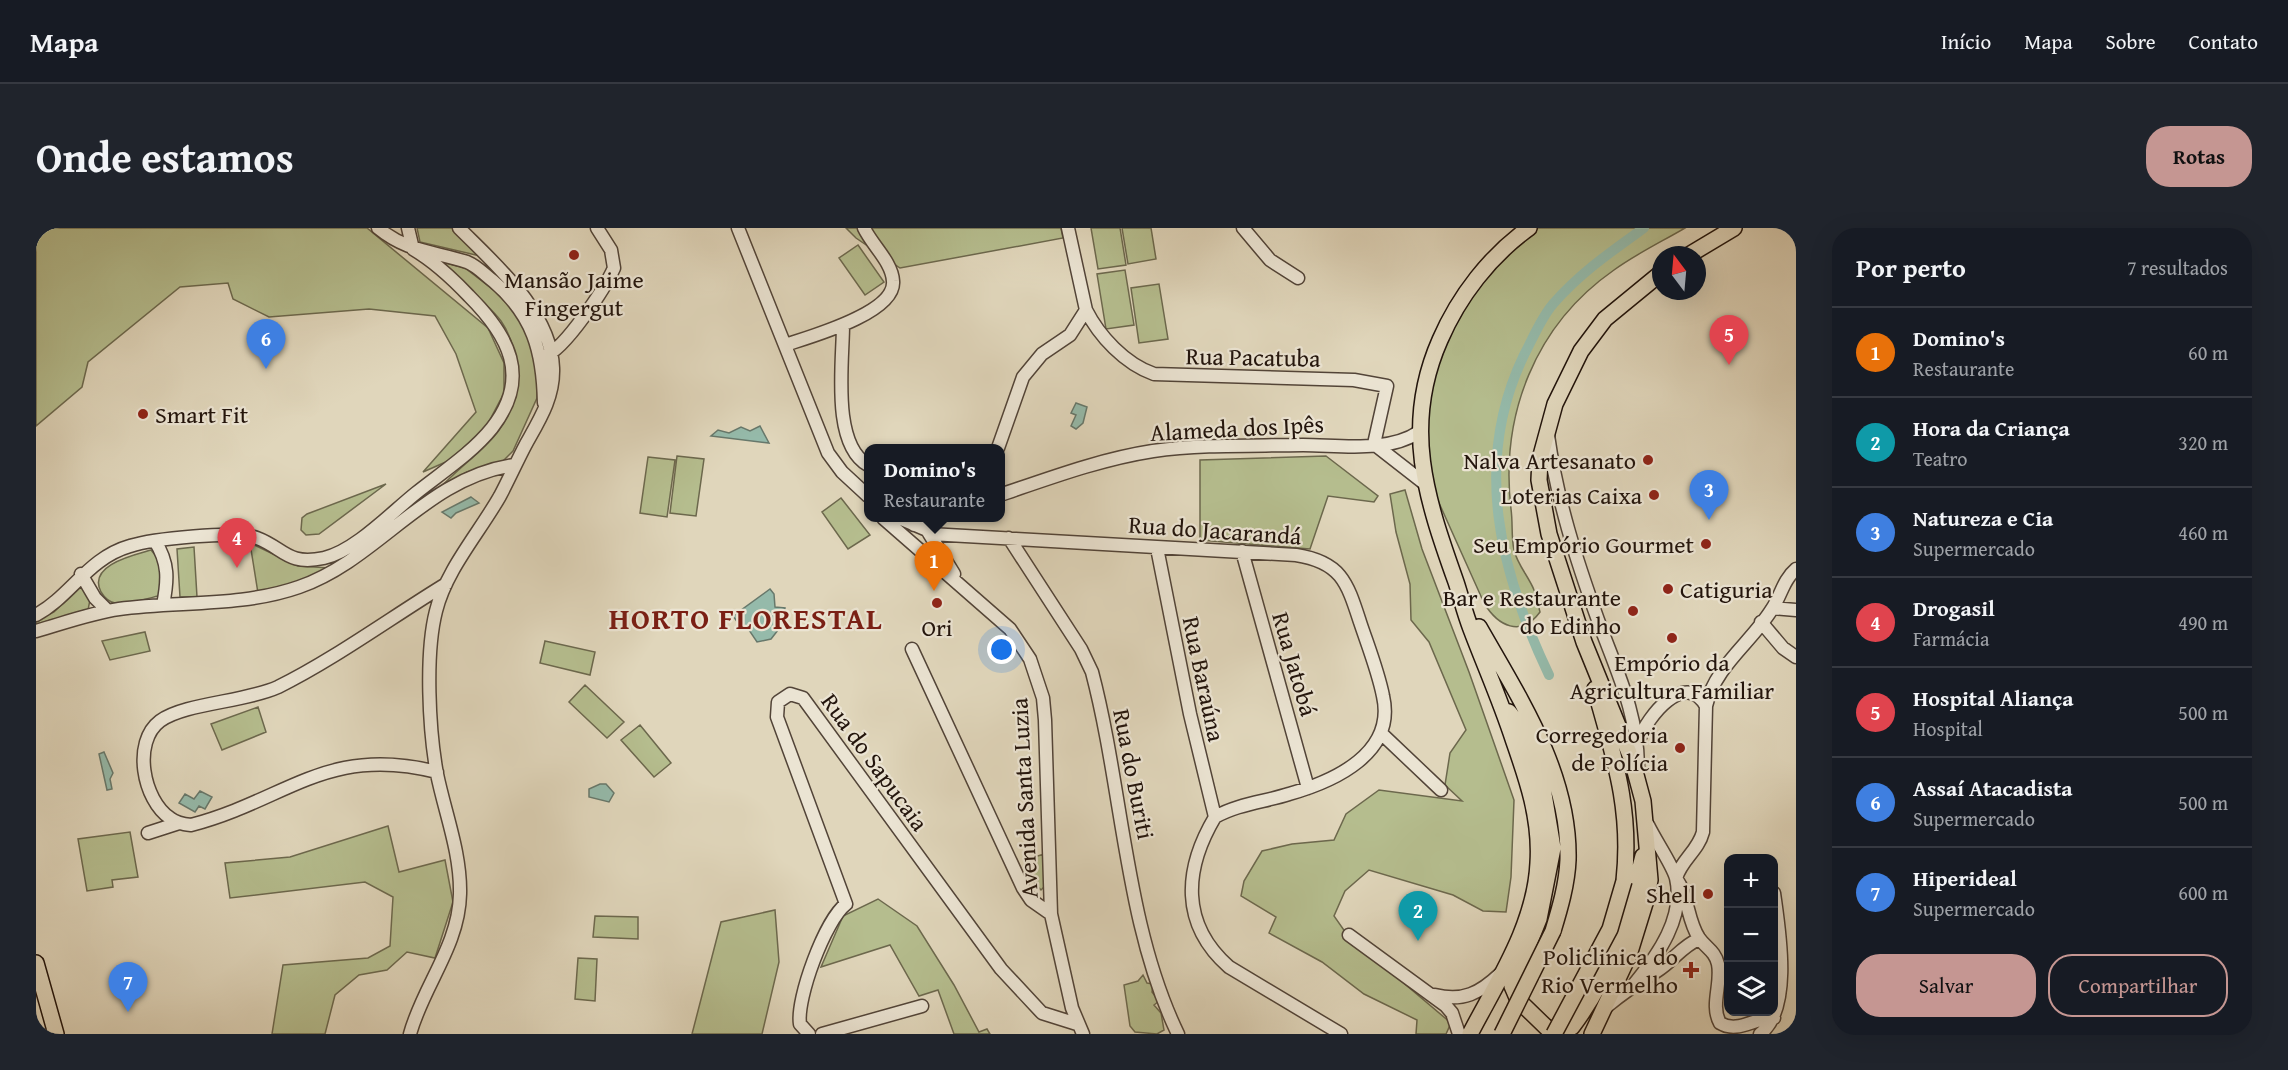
<!DOCTYPE html>
<html lang="pt">
<meta charset="utf-8">
<style>
:root{--surface:#171b24;--page:#20242c;--text:#f1f3f6;--muted:#9ea1a6;--line:#363941;--accent:#c59692}
body{margin:0;font-family:"Gentium Book Plus",serif;background:var(--page);color:var(--text)}
.controls{position:absolute;right:18px;bottom:18px;display:grid;overflow:hidden;border-radius:12px;box-shadow:0 6px 24px #0002}
.controls button{width:54px;height:54px;display:grid;place-items:center;padding:0;border:0;border-bottom:2px solid var(--line);background:var(--surface);color:var(--text);font:30px sans-serif}
.compass{position:absolute;left:1616px;top:18px;width:54px;height:54px;border-radius:50%;background:var(--surface);box-shadow:0 6px 24px #0002;rotate:344deg}
.you{position:absolute;left:966px;top:422px;width:21px;height:21px;margin:-15px;border:4px solid #fff;border-radius:50%;background:#1a73e8;box-shadow:0 0 0 9px #1a73e833}
.badge{display:grid;place-items:center;width:39px;height:39px;border-radius:50%;background:var(--accent);color:#fff;font-size:20px;font-weight:700}
.pin{position:absolute;translate:-50% -50px;filter:drop-shadow(0 2px 3px #0008)}
.pin::after{content:'';position:absolute;top:32px;width:21px;height:18px;background:inherit;clip-path:polygon(0 0,100% 0,50% 100%)}
.popup{position:absolute;left:828px;top:216px;width:141px;height:78px;box-sizing:border-box;display:grid;place-content:center;border-radius:12px;background:var(--surface);filter:drop-shadow(0 2px 4px #0005);font-size:20px;white-space:nowrap;color:var(--muted)}
.popup b{font-size:22px;color:var(--text)}
.popup::after{content:'';position:absolute;left:50%;top:100%;margin-left:-12px;border:12px solid transparent;border-top-color:var(--surface)}
.list{margin:0;padding:0;list-style:none}
h2{display:flex;justify-content:space-between;align-items:center;height:78px;margin:0;padding:0 24px;font-size:26px}
h2 small{font-size:20px;font-weight:400;color:var(--muted)}
.list li{display:grid;grid-template-columns:39px 1fr auto;gap:18px;align-items:center;box-sizing:border-box;height:90px;padding:0 24px;border-top:2px solid var(--line)}
.list b{display:block;font-size:22px;white-space:nowrap}
.list p{margin:0;font-size:20px;white-space:nowrap;color:var(--muted)}
.list em{font-size:20px;font-style:normal;color:var(--muted)}
.actions{display:flex;gap:12px;padding:18px 24px}
.actions a{flex:1;padding:14px 0;border:2px solid var(--accent);border-radius:24px;text-align:center;font-size:21px;color:var(--accent)}
.actions .main{background:var(--accent);color:#111}
.icon{flex:none;width:33px;height:33px;fill:none;stroke:currentColor;stroke-width:2;stroke-linecap:round;stroke-linejoin:round}
.map{position:relative;flex:none;width:1760px;height:806px;overflow:hidden;border-radius:24px}
header{display:flex;align-items:center;gap:36px;box-sizing:border-box;height:84px;padding:0 30px;background:var(--surface);border-bottom:2px solid var(--line)}
header strong{font-size:28px}
nav{display:flex;gap:33px;margin-inline-start:auto;font-size:21px}
.intro{display:flex;align-items:center;justify-content:space-between;box-sizing:border-box;height:144px;padding:0 36px}
h1{margin:0;font-size:42px}
.button{padding:15px 27px;border-radius:24px;background:var(--accent);color:#111;font-size:21px;font-weight:700}
main{display:flex;gap:36px;padding:0 36px}
aside{flex:1;background:var(--surface);border-radius:24px;box-shadow:0 6px 24px #0002}
.map>svg:first-child{display:block}
.green{fill:#b5bd8e;stroke:#6c684d;stroke-width:1.5}
.water{fill:#95baaa;stroke:#67786b;stroke-width:1.5}
.lines{fill:none;stroke-linecap:round;stroke-linejoin:round}
.canal{stroke:#95baaa;stroke-width:10}
.minor-casing{stroke:#524438;stroke-width:15}
.major-casing{stroke:#22140c;stroke-width:18}
.minor{stroke:#ebe4d3;stroke-width:12}
.major{stroke:#e0d6bb;stroke-width:15}
.major-bridge-casing{stroke:#22140c;stroke-width:18;stroke-linecap:butt}
.major-bridge{stroke:#e0d6bb;stroke-width:15}
.poi-dot{fill:#8f2418;stroke:#ebe4d3;stroke-width:2}
.labels{text-anchor:middle;dominant-baseline:central;stroke-width:4.5;stroke-linejoin:round;paint-order:stroke}
.poi-label{font-size:24px;fill:#22140c;stroke:#ebe4d3;text-anchor:end}
.street-label{font-size:24px;fill:#22140c;stroke:#ebe4d3}
.district-label{font-size:30px;font-weight:bold;letter-spacing:1.5px;fill:#7a1f14;stroke:#ebe4d3}
</style>
<header>
<strong>Mapa</strong>
<nav><a>Início</a><a>Mapa</a><a>Sobre</a><a>Contato</a></nav>
</header>
<div class="intro"><h1>Onde estamos</h1><a class="button">Rotas</a></div>
<main>
<div class="map">
<svg width="1760" height="806" viewBox="0 0 1760 806">
<rect width="100%" height="100%" fill="#e0d6bb"/>
<filter id="stains"><feTurbulence type="fractalNoise" baseFrequency=".00333" numOctaves="4"/><feColorMatrix values="0 0 0 0 .2 0 0 0 0 .09 0 0 0 0 .02 0 0 0 .5 -.17"/></filter>
<radialGradient id="worn" r=".72"><stop offset=".6" stop-color="#630" stop-opacity="0"/><stop offset="1" stop-color="#630" stop-opacity=".3"/></radialGradient>
<path class="green" d="M0 0H331L452 100 468 135V165L449 201 412 233 387 244 440 184 420 126 399 88 333 81 233 89 197 71 192 55 144 59 52 134 46 159 0 198Z
M381 0H418L444 28 384 14Z
M810 0H1025L1027 10 864 40 820 10Z
M1055 0H1084L1090 37 1062 41Z
M1086 0H1115L1120 31 1092 36Z
M1489 0H1649C1625 14 1600 26 1578 42 1499 97 1464 187 1475 281 1477 295 1475 308 1478 322 1481 336 1493 349 1498 362 1501 369 1502 377 1504 384 1485 410 1462 398 1448 375L1399 266 1386 198 1393 151 1427 67Z
M822 17 848 54 829 67 803 30Z
M402 33 429 40 459 63 489 95 502 136 501 170 477 223 465 235 431 244 404 260C420 242 451 220 463 202 483 173 486 123 465 93 451 74 420 50 402 33Z
M1089 42 1098 97 1070 101 1061 46Z
M1123 56 1132 111 1103 115 1095 60Z
M641 228 668 231 660 288 634 285Z
M1290 228 1342 268 1338 274 1292 268 1274 321 1164 312V232Z
M612 229 639 232 631 289 604 285Z
M350 256 283 306 270 307 265 302 266 290 271 286Z
M1369 262 1386 321 1433 444 1478 572 1475 649 1470 684 1447 683 1417 667 1333 642 1309 663 1298 688 1312 708 1415 795 1410 806H1380L1381 792 1328 766 1286 734 1233 705 1240 689 1205 668 1208 653 1226 623 1256 616 1298 612 1310 586 1343 562 1426 573 1409 557 1414 525 1430 502 1393 414 1375 392 1374 356 1360 304 1354 266Z
M805 270 834 307 812 321 786 284Z
M214 315 262 338 295 340 264 356 222 365Z
M158 319 161 369H144L141 321Z
M115 322C128 336 127 349 126 367 113 370 92 377 79 375 73 374 68 369 65 364 51 337 98 327 115 322Z
M52 351 55 367 52 382 0 396V393L18 384Z
M109 404 114 423 74 432 66 413Z
M509 413 559 424 554 447 504 435Z
M549 457 588 494 571 510 533 474Z
M222 479 230 504 186 522 175 496Z
M604 497 635 535 618 549 585 512Z
M352 598 363 644 409 632 417 674 399 730 371 724 351 742 323 747 299 767 289 806H236L247 737 332 730 354 718 357 669 329 654 194 670 189 635 254 629Z
M94 604 102 649 76 652 77 659 51 663 42 611Z
M1008 626 1009 658 1005 662 998 654 989 632Z
M842 671 881 698 918 757 943 804 951 801 954 806H918L902 762 883 768 854 717 785 739 807 688Z
M739 682 743 734 726 806H656L685 694Z
M559 688 602 689V711L557 709Z
M542 730 561 731 559 773 539 771Z
M1107 747 1111 755 1117 756 1116 764 1123 773 1118 777 1125 785 1128 802 1121 806 1099 804 1094 798 1088 757 1102 753Z"/>
<path class="water" d="M1040 175 1051 179 1047 195 1040 201 1035 198 1040 187 1035 185Z
M724 198 733 215 675 208 682 202 693 205 705 199 714 203Z
M435 269 443 275 420 285 415 290 406 284Z
M734 361 738 366 739 379 749 380 746 397 735 411 721 414 711 399 707 402 697 388Z
M68 524 77 545 74 551 76 561 71 562 63 526Z
M564 556H570L578 565 573 574 553 569V561Z
M164 563 176 569 169 581 163 578 159 584 143 575 149 566 158 571Z"/>
<g class="lines">
<path class="canal" d="M1513 447C1464 344 1436 235 1488 127 1497 110 1505 90 1517 76 1544 45 1576 23 1608 0"/>
<defs>
<path id="minor" d="M342 0C371 24 397 23 431 34 441 38 448 46 457 53 497 87 507 123 508 175
M372 0 377 21
M702 0 792 225 806 244 832 268
M1207 0 1234 32 1262 50
M1050 82C1063 108 1089 136 1118 146L1318 152 1351 158 1338 216
M807 97C807 134 795 216 832 237
M749 117C773 109 860 85 857 53 856 34 836 17 828 0
M509 128C529 121 569 60 578 40L575 22 561 0
M1512 207C1521 272 1540 331 1562 392 1581 444 1602 485 1602 541
M1338 216 1388 255
M962 220 987 149 1006 126 1034 107 1050 82 1032 0
M964 267C1014 250 1065 231 1117 223 1166 216 1218 218 1267 217 1303 217 1352 225 1383 204
M847 290 974 401 994 431 1007 470 1009 492 1015 686 1036 780 1047 806
M863 290 891 302 918 346
M878 297 899 290
M894 306 1260 327C1305 334 1311 354 1324 394 1332 418 1342 443 1347 468 1360 525 1299 553 1253 566 1228 574 1202 576 1179 589 1148 641 1144 696 1193 739L1305 806
M973 310 1045 421 1056 444C1087 562 1089 697 1142 806
M119 313C133 335 132 352 127 377
M1121 320 1154 486 1179 589
M1206 323 1272 560
M45 346 59 370 72 383
M1737 380 1760 382
M0 387C35 368 52 330 94 318 116 311 200 302 221 310 248 320 251 338 288 330 319 323 355 285 380 265 405 245 436 225 456 200 496 149 472 107 433 68 416 50 399 34 377 21
M1725 394 1747 420 1760 429
M0 403C28 395 55 385 83 381 143 373 206 379 263 359 343 331 389 250 478 237
M876 421 987 660 995 672 1015 686
M1346 506 1405 562
M1603 512C1611 489 1649 441 1670 478
M401 544C291 516 251 572 155 597 147 596 140 595 134 590 107 572 96 514 124 493 149 475 209 474 242 459 297 432 356 389 410 356
M112 605 143 595
M1313 707 1410 778 1416 785 1423 806
M1599 755C1622 727 1649 689 1640 650 1636 636 1619 612 1612 597
M1399 767C1427 774 1444 765 1464 746
M1570 779C1587 765 1603 754 1621 743 1637 733 1646 718 1663 711
M1738 790C1719 789 1702 806 1684 795 1674 777 1686 756 1682 736 1679 723 1670 720 1663 710 1651 692 1653 669 1640 650 1646 631 1662 623 1667 604L1670 478C1679 438 1715 415 1736 381 1745 368 1747 352 1760 341
M374 806C387 758 423 718 424 666 425 625 409 585 401 546 393 502 389 426 400 383 410 342 443 305 464 268 473 251 481 233 490 216 504 191 518 169 517 140 515 84 460 37 423 0
M773 806 764 796C760 771 789 692 810 676L741 489 742 474 754 466 767 470 965 741 1006 785 1041 796
M786 806 886 778
M1724 806C1757 781 1743 701 1738 665"/>
<path id="major" d="M1653 27 1698 0
M1443 399C1484 471 1534 546 1532 632 1531 656 1524 680 1517 703
M1559 461C1578 529 1596 581 1588 653
M1473 484 1487 502 1507 560 1517 620 1503 691 1476 758 1482 772 1512 801 1536 799C1577 745 1590 693 1607 628
M0 735 20 806
M1434 806C1462 752 1499 697 1502 635 1505 591 1491 551 1477 511 1465 474 1449 438 1435 401 1429 386 1425 369 1420 354 1390 270 1366 198 1404 112 1423 68 1454 28 1493 0
M1556 806 1593 727 1610 672 1614 652 1607 573 1596 532 1548 414 1513 306 1503 252 1504 231 1519 176 1545 123 1569 91 1625 45"/>
</defs>
<use href="#minor" class="minor-casing"/>
<use href="#major" class="major-casing"/>
<use href="#minor" class="minor"/>
<use href="#major" class="major"/>
<defs>
<path id="major-bridge" d="M1466 806 1517 703
M1518 806 1574 701 1588 653"/>
</defs>
<use href="#major-bridge" class="major-bridge-casing"/>
<use href="#major-bridge" class="major-bridge"/>
</g>
<g class="poi-dot">
<circle cx="538" cy="27" r="6"/>
<circle cx="107" cy="186" r="6"/>
<circle cx="1612" cy="232" r="6"/>
<circle cx="1618" cy="267" r="6"/>
<circle cx="1670" cy="316" r="6"/>
<circle cx="1632" cy="361" r="6"/>
<circle cx="901" cy="375" r="6"/>
<circle cx="1597" cy="383" r="6"/>
<circle cx="1636" cy="410" r="6"/>
<circle cx="1644" cy="520" r="6"/>
<circle cx="1672" cy="666" r="6"/>
<path d="M1652 733h6v6h6v6h-6v6h-6v-6h-6v-6h6z"/>
</g>
<g class="labels">
<g class="poi-label">
<text x="538" y="51" text-anchor="middle">Mansão Jaime<tspan x="538" dy="28">Fingergut</tspan></text>
<text x="119" y="186" text-anchor="start">Smart Fit</text>
<text x="1600" y="232">Nalva Artesanato</text>
<text x="1606" y="267">Loterias Caixa</text>
<text x="1658" y="316">Seu Empório Gourmet</text>
<text x="1644" y="361" text-anchor="start">Catiguria</text>
<text x="1585" y="369">Bar e Restaurante<tspan x="1585" dy="28">do Edinho</tspan></text>
<text x="901" y="399" text-anchor="middle">Ori</text>
<text x="1636" y="434" text-anchor="middle">Empório da<tspan x="1636" dy="28">Agricultura Familiar</tspan></text>
<text x="1632" y="506">Corregedoria<tspan x="1632" dy="28">de Polícia</tspan></text>
<text x="1660" y="666">Shell</text>
<text x="1642" y="728">Policlinica do<tspan x="1642" dy="28">Rio Vermelho</tspan></text>
</g>
<g class="street-label">
<text transform="translate(1217 129) rotate(1)">Rua Pacatuba</text>
<text transform="translate(1201 200) rotate(-3)">Alameda dos Ipês</text>
<text transform="translate(1179 302) rotate(4)">Rua do Jacarandá</text>
<text transform="translate(1259 436) rotate(74)">Rua Jatobá</text>
<text transform="translate(1168 451) rotate(78)">Rua Baraúna</text>
<text transform="translate(839 534) rotate(54)">Rua do Sapucaia</text>
<text transform="translate(1098 546) rotate(79)">Rua do Buriti</text>
<text transform="translate(988 570) rotate(-93)">Avenida Santa Luzia</text>
</g>
<g class="district-label">
<text x="710" y="390">HORTO FLORESTAL</text>
</g>
</g>
<rect width="100%" height="100%" filter="url(#stains)"/>
<rect width="100%" height="100%" fill="url(#worn)"/>
</svg>
<div class="controls">
<button>+</button>
<button>−</button>
<button><svg class="icon" aria-label="layers" viewBox="0 0 24 24"><path d="M12 4l9 5-9 5-9-5zM3 14l9 5 9-5"/></svg></button>
</div>
<svg class="compass" viewBox="-18 -18 36 36"><path d="M0-13l5 13h-10z" fill="#e53935"/><path d="M0 13l5-13h-10z" fill="#9ea1a6"/></svg>
<div class="you"></div>
<div class="pin badge" style="left:898px;top:363px;background:#e8710a">1</div>
<div class="popup"><b>Domino's</b>Restaurante</div>
<div class="pin badge" style="left:1382px;top:713px;background:#0f9aa8">2</div>
<div class="pin badge" style="left:1673px;top:292px;background:#3f7fe0">3</div>
<div class="pin badge" style="left:201px;top:340px;background:#e0444e">4</div>
<div class="pin badge" style="left:1693px;top:137px;background:#e0444e">5</div>
<div class="pin badge" style="left:230px;top:141px;background:#3f7fe0">6</div>
<div class="pin badge" style="left:92px;top:784px;background:#3f7fe0">7</div>
</div>
<aside>
<h2>Por perto<small>7 resultados</small></h2>
<ul class="list">
<li><span class="badge" style="background:#e8710a">1</span><div><b>Domino's</b><p>Restaurante</p></div><em>60 m</em></li>
<li><span class="badge" style="background:#0f9aa8">2</span><div><b>Hora da Criança</b><p>Teatro</p></div><em>320 m</em></li>
<li><span class="badge" style="background:#3f7fe0">3</span><div><b>Natureza e Cia</b><p>Supermercado</p></div><em>460 m</em></li>
<li><span class="badge" style="background:#e0444e">4</span><div><b>Drogasil</b><p>Farmácia</p></div><em>490 m</em></li>
<li><span class="badge" style="background:#e0444e">5</span><div><b>Hospital Aliança</b><p>Hospital</p></div><em>500 m</em></li>
<li><span class="badge" style="background:#3f7fe0">6</span><div><b>Assaí Atacadista</b><p>Supermercado</p></div><em>500 m</em></li>
<li><span class="badge" style="background:#3f7fe0">7</span><div><b>Hiperideal</b><p>Supermercado</p></div><em>600 m</em></li>
</ul>
<div class="actions"><a class="main">Salvar</a><a>Compartilhar</a></div>
</aside>
</main>
